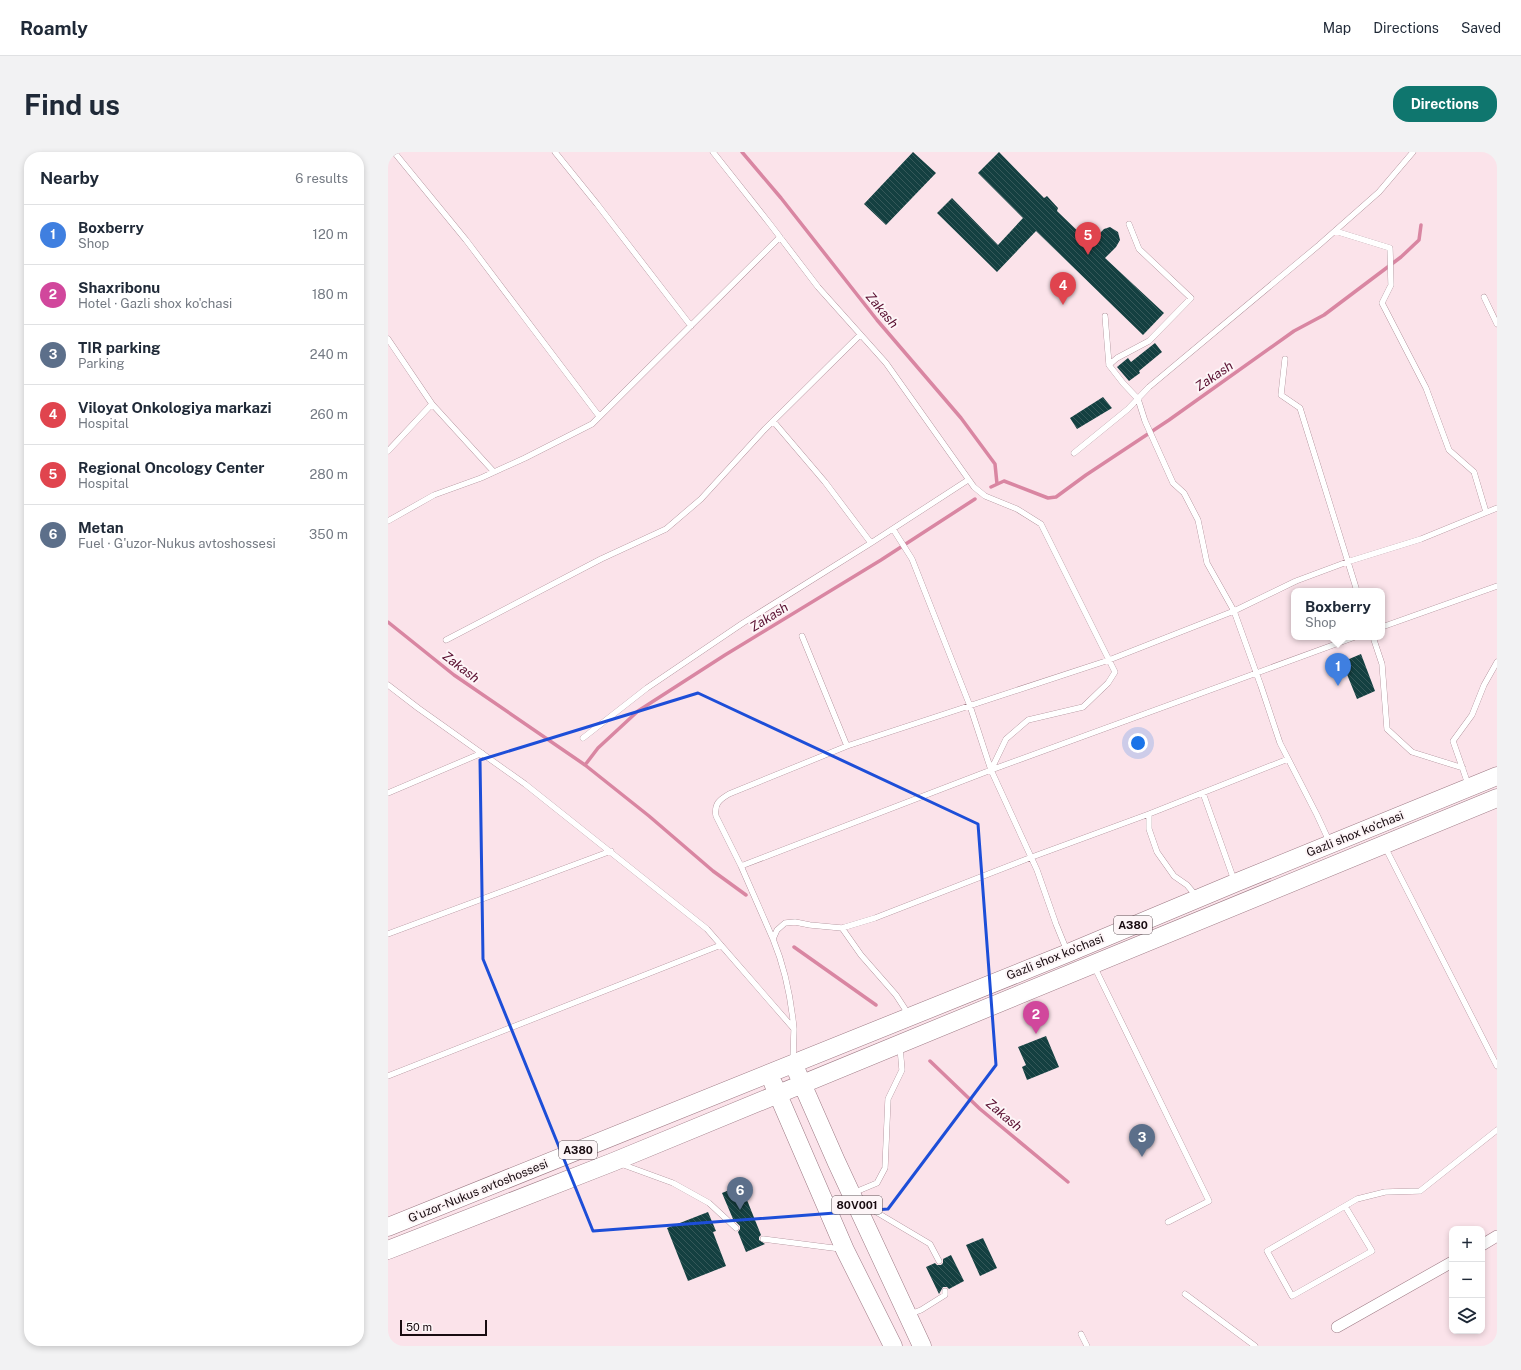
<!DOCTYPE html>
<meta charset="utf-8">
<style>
:root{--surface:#fff;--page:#f2f2f3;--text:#1f2937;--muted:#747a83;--line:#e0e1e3;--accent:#0f766e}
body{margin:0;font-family:"Public Sans",sans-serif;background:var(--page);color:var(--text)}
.controls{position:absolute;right:12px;bottom:12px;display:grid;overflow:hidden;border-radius:8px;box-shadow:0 2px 6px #0003}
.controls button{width:36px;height:36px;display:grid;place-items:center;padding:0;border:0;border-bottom:1px solid var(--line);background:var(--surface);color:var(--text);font:20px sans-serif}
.scale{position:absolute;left:12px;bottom:10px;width:87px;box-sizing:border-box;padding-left:4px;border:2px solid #180b10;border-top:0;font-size:11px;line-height:14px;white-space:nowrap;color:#180b10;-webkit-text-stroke:3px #fdf5f7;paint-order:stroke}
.you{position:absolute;left:750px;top:591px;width:14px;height:14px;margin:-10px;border:3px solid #fff;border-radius:50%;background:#1a73e8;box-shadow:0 0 0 6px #1a73e833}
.badge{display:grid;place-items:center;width:26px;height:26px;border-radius:50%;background:var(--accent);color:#fff;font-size:13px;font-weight:700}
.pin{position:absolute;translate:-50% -33px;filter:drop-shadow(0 1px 2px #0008)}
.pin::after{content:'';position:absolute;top:21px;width:14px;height:12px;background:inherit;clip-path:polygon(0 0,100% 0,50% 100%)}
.popup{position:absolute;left:903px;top:436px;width:94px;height:52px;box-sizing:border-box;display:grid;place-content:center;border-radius:8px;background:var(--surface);filter:drop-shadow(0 1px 3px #0005);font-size:13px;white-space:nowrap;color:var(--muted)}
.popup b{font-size:15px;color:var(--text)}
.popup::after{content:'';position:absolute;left:50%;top:100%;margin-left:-8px;border:8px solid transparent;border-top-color:var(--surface)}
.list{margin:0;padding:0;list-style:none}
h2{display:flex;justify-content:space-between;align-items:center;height:52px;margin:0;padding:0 16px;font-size:17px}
h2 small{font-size:13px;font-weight:400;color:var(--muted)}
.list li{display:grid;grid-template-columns:26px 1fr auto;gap:12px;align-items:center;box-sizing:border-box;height:60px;padding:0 16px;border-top:1px solid var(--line)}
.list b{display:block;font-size:15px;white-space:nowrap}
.list p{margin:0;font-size:13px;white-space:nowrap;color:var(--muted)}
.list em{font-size:13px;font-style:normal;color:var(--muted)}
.icon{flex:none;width:22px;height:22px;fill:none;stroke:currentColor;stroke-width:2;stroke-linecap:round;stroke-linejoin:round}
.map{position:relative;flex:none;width:1109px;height:1194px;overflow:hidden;border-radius:16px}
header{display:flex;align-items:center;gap:24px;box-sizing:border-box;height:56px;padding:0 20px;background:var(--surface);border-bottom:1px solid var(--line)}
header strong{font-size:19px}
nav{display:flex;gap:22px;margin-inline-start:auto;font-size:14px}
.intro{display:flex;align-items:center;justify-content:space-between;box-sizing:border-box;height:96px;padding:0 24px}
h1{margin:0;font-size:28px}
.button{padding:10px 18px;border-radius:16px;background:var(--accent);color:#fff;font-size:14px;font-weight:700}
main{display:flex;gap:24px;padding:0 24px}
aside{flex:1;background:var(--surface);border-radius:16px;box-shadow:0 2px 6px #0003}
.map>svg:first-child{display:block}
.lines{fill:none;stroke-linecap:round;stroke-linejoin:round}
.stream{stroke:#d986a2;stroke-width:3.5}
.building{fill:url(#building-back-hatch)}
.service-casing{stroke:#9c7883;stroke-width:6}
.minor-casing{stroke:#9c7883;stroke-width:12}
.trunk-casing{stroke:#9c7883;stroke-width:19}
.service{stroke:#fff;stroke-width:5.5}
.minor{stroke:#fff;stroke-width:11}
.trunk{stroke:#fff;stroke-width:18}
.marked{fill:none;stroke:#1d4ed8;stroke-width:3;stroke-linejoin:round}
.labels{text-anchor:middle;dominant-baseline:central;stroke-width:4;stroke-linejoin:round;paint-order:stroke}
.shield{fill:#fdf5f7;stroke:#5d5155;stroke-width:1}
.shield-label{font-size:11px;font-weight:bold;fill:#180b10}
.street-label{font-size:12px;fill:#180b10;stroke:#fdf5f7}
.water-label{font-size:13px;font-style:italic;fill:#580e2f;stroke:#fdf5f7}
</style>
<header>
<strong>Roamly</strong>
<nav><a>Map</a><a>Directions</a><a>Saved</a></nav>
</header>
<div class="intro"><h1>Find us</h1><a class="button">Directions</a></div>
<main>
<aside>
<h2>Nearby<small>6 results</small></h2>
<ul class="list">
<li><span class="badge" style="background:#3f7fe0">1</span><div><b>Boxberry</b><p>Shop</p></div><em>120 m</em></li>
<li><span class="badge" style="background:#d1479c">2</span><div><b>Shaxribonu</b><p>Hotel · Gazli shox ko'chasi</p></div><em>180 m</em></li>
<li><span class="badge" style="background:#5c6f8a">3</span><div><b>TIR parking</b><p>Parking</p></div><em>240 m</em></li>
<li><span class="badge" style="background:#e0444e">4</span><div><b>Viloyat Onkologiya markazi</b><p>Hospital</p></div><em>260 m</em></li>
<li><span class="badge" style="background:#e0444e">5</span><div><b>Regional Oncology Center</b><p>Hospital</p></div><em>280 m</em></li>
<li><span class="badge" style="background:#5c6f8a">6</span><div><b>Metan</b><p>Fuel · G'uzor-Nukus avtoshossesi</p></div><em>350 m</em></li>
</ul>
</aside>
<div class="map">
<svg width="1109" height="1194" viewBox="0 0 1109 1194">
<defs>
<pattern id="building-back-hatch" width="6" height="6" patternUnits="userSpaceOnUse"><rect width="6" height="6" fill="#144041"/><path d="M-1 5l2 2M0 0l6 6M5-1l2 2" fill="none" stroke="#355859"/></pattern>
</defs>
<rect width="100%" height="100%" fill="#fbe3ea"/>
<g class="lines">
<path class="stream" d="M354 0 393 46 489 168 573 266 607 312 609 332
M603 335 616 329 660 346 668 345 698 323 781 268 906 179 936 163 1013 105 1031 88 1033 73
M0 470 66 523 197 613 261 664 325 719 358 743
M197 613 210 596 250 559 337 503 493 408 587 347
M406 795 488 853
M542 909 592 957 680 1030"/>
</g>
<path class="building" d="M525 0 548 21 498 73 476 52Z
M611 0 656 46 659 44 670 56 669 59 702 91 716 77 722 75 730 80 732 88 728 95 717 106 776 161 755 183 648 79 609 120 549 61 564 46 610 93 635 66 590 21Z
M767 191 774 200 751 219 752 221 741 229 729 215 740 206 743 210Z
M715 245 724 256 689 277 682 266Z
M973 502 987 539 969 547 954 510Z
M658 884 671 915 639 928 634 915 638 913 630 895Z
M353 1033 373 1083 371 1085V1088L377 1092 358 1100 350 1080 352 1077V1074L345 1067 334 1041Z
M320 1060 328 1079 325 1080 338 1114 300 1129 279 1076Z
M595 1086 609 1116 592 1124 578 1093Z
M563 1103 576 1129 561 1137 559 1135H555L551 1142 538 1115 547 1111 549 1113H553L555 1111V1107Z"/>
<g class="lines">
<defs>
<path id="service" d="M6 0 78 88 211 264
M167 0 209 52 303 174
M325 0 382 72 430 135 498 211 586 335 597 344 629 357 653 372 727 520 720 531 695 555 640 568 618 587 603 618 649 718 668 772 679 799
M947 79 1002 96 1003 133 994 151 1038 236 1061 298 1086 320 1098 360
M1096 145 1109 172
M717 164 721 213 735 231 750 247 757 269 785 331 796 341 810 368 819 411 846 459 873 534 892 591 929 663 941 689
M0 187 44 252 106 320
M897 207 893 243 912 256 969 439
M721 213 729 206 761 189 803 146 751 97 741 72
M385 269 437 330 483 391
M0 299 44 252
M686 301 740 257 761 235 931 93 991 40 1025 0
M0 369 46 343 93 326 137 306 204 272 392 85
M505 377 524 407 582 554 603 618
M994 475 1109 434
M985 485 994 512 999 577 1024 600 1075 616
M58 488 213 407 278 377 313 347 376 278 472 183
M0 533 30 556 137 632 319 777 406 877 405 909
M195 586 259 536 355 471 483 391 580 328
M459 594 721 508 846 459 908 429 959 410 1033 387 1109 356
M1080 632 1065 589 1084 563 1096 533 1109 510
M0 641 94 601
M815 641 846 728
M761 662V677L769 700 786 724 799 733 809 745
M997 695 1109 914
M353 714 603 618 967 485
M454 776 473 803 508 843 521 863
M0 782 223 699
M385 787 353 714 328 664C326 652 331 648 341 642L459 594 414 484
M706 814 821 1049 780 1070
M406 877C403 846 397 816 385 787L389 778 397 771 407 770 422 773 454 776 487 766 644 705 761 662 900 607
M0 924 333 793
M233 1012 285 1031 321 1051 348 1076
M465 1041 489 1031 497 1016 500 947 514 918 512 895
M473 1051 542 1092 551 1109
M957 1054 984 1099 904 1144 879 1099 957 1054 969 1047 997 1040 1032 1039 1109 978
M375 1087 453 1097
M797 1142 867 1194
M522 1162 533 1158 557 1143V1139
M693 1182 699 1194"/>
<path id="minor" d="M1094 1093 1109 1084
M949 1175 1064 1110"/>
<path id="trunk" d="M409 920 448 1009 534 1194
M385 931 457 1098 505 1194
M0 1075 680 801 847 731 1109 624
M0 1098 225 1010 1109 646"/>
</defs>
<use href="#service" class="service-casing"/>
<use href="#minor" class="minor-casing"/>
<use href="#trunk" class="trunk-casing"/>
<use href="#service" class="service"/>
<use href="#minor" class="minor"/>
<use href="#trunk" class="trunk"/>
</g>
<path class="marked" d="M310 541 590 672 608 913 500 1057 205 1079 95 807 92 608Z"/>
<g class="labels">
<g class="shield">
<rect x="726" y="764" width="38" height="18" rx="3"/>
<rect x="171" y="989" width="38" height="18" rx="3"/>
<rect x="444" y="1044" width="50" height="18" rx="3"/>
</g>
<g class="shield-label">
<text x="745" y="773">A380</text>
<text x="190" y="998">A380</text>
<text x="469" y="1053">80V001</text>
</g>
<g class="street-label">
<text transform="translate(967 682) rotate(-22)">Gazli shox ko'chasi</text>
<text transform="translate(667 805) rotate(-22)">Gazli shox ko'chasi</text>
<text transform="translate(90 1039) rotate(-22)">G'uzor-Nukus avtoshossesi</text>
</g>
<g class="water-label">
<text transform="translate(494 158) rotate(50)">Zakash</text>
<text transform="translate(826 224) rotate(-34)">Zakash</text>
<text transform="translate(381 465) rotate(-32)">Zakash</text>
<text transform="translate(73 515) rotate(37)">Zakash</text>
<text transform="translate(616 963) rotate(40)">Zakash</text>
</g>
</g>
</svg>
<div class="controls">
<button>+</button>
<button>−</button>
<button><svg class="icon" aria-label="layers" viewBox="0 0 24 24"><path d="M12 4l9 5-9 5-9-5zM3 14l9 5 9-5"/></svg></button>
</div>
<div class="scale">50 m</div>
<div class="you"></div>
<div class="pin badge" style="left:950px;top:534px;background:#3f7fe0">1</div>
<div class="popup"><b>Boxberry</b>Shop</div>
<div class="pin badge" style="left:648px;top:882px;background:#d1479c">2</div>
<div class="pin badge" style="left:754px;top:1005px;background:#5c6f8a">3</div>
<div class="pin badge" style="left:675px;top:153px;background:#e0444e">4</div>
<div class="pin badge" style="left:700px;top:103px;background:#e0444e">5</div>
<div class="pin badge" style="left:352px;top:1058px;background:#5c6f8a">6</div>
</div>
</main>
